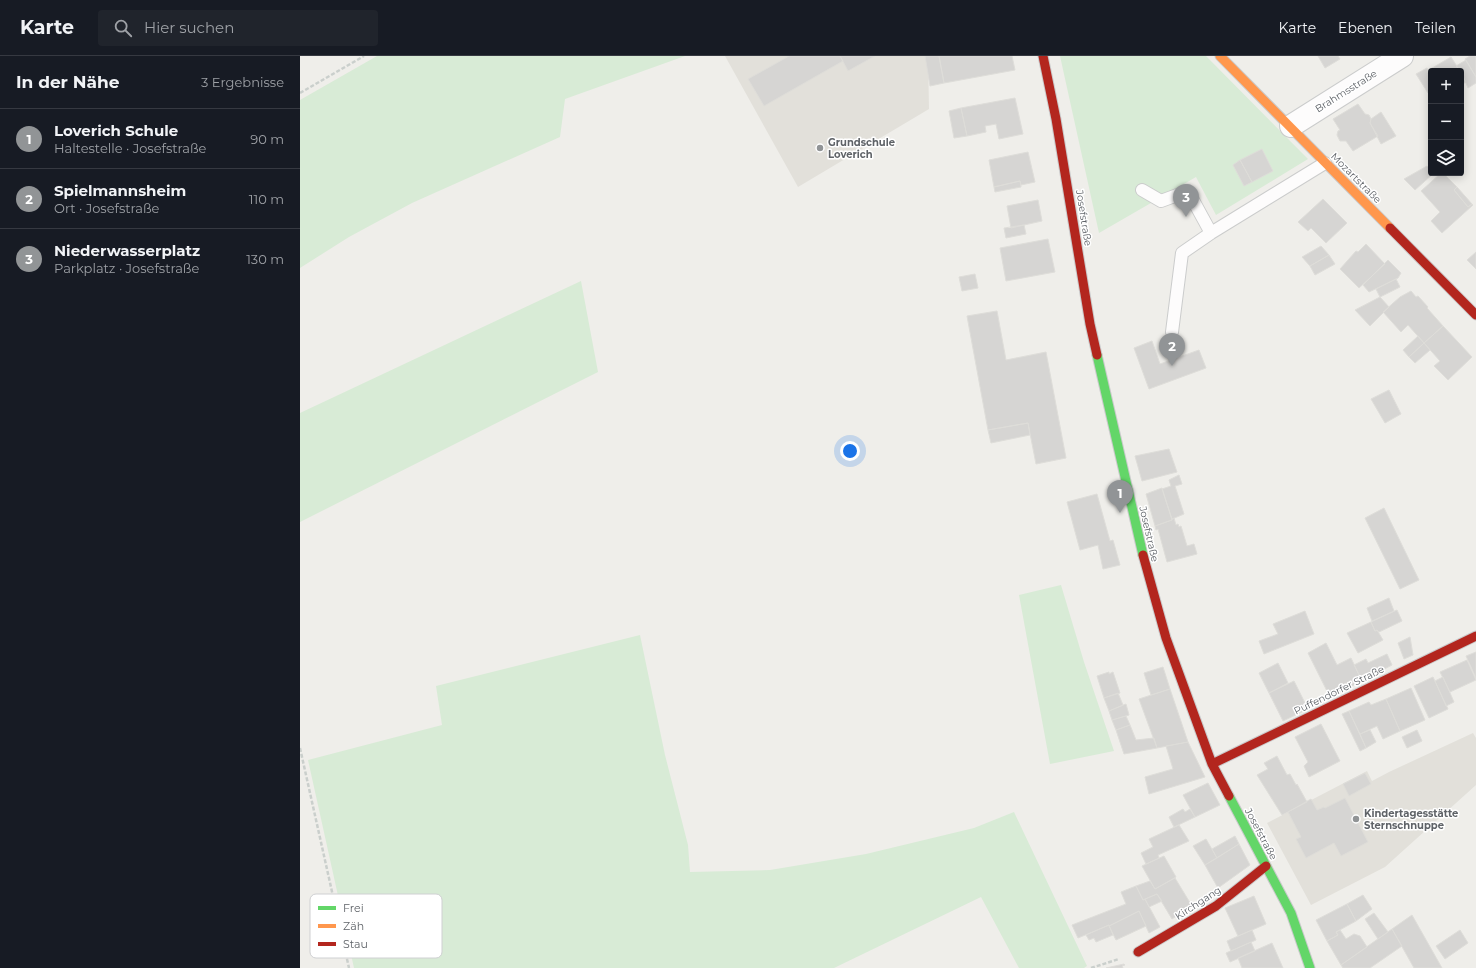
<!DOCTYPE html>
<html lang="de">
<meta charset="utf-8">
<style>
:root{--surface:#171b24;--page:#20242c;--text:#f1f3f6;--muted:#9ea1a6;--line:#363941;--accent:#919496}
body{margin:0;font-family:Montserrat,sans-serif;background:var(--page);color:var(--text)}
.controls{position:absolute;right:12px;top:12px;display:grid;overflow:hidden;border-radius:4px;box-shadow:0 2px 10px #0003}
.controls button{width:36px;height:36px;display:grid;place-items:center;padding:0;border:0;border-bottom:1px solid var(--line);background:var(--surface);color:var(--text);font:20px sans-serif}
.you{position:absolute;left:550px;top:395px;width:14px;height:14px;margin:-10px;border:3px solid #fff;border-radius:50%;background:#1a73e8;box-shadow:0 0 0 6px #1a73e833}
.badge{display:grid;place-items:center;width:26px;height:26px;border-radius:50%;background:var(--accent);color:#fff;font-size:13px;font-weight:700}
.pin{position:absolute;translate:-50% -33px;filter:drop-shadow(0 1px 2px #0008)}
.pin::after{content:'';position:absolute;top:21px;width:14px;height:12px;background:inherit;clip-path:polygon(0 0,100% 0,50% 100%)}
.list{margin:0;padding:0;list-style:none}
h2{display:flex;justify-content:space-between;align-items:center;height:52px;margin:0;padding:0 16px;font-size:17px}
h2 small{font-size:13px;font-weight:400;color:var(--muted)}
.list li{display:grid;grid-template-columns:26px 1fr auto;gap:12px;align-items:center;box-sizing:border-box;height:60px;padding:0 16px;border-top:1px solid var(--line)}
.list b{display:block;font-size:15px;white-space:nowrap}
.list p{margin:0;font-size:13px;white-space:nowrap;color:var(--muted)}
.list em{font-size:13px;font-style:normal;color:var(--muted)}
.icon{flex:none;width:22px;height:22px;fill:none;stroke:currentColor;stroke-width:2;stroke-linecap:round;stroke-linejoin:round}
.map{position:relative;flex:none;width:1176px;height:912px;overflow:hidden}
header{display:flex;align-items:center;gap:24px;box-sizing:border-box;height:56px;padding:0 20px;background:var(--surface);border-bottom:1px solid var(--line)}
header strong{font-size:19px}
nav{display:flex;gap:22px;margin-inline-start:auto;font-size:14px}
.search{width:280px;height:36px;background:var(--page);display:flex;align-items:center;gap:10px;box-sizing:border-box;padding:0 14px;border-radius:4px;color:var(--muted);font-size:15px}
main{display:flex}
aside{flex:1;background:var(--surface)}
.map>svg:first-child{display:block}
.education{fill:#e2e0da}
.green{fill:#d8ebd6}
.building{fill:#d6d5d3;stroke:#deddd9}
.lines{fill:none;stroke-linecap:round;stroke-linejoin:round}
.lane-casing{stroke:#cbcccc;stroke-width:14}
.street-casing{stroke:#cbcccc;stroke-width:24}
.fast-casing{stroke:#cacacb;stroke-width:11}
.slow-casing{stroke:#cacacb;stroke-width:11}
.jam-casing{stroke:#cacacb;stroke-width:11}
.path{stroke:#cacfcc;stroke-width:2.5;stroke-dasharray:4 2;stroke-linecap:butt}
.lane{stroke:#fdfcfc;stroke-width:12}
.street{stroke:#fdfcfc;stroke-width:22}
.fast{stroke:#63d668;stroke-width:9}
.slow{stroke:#ff974d;stroke-width:9}
.jam{stroke:#b3261e;stroke-width:9}
.poi-dot{fill:#919496;stroke:#fff;stroke-width:1.5}
.labels{text-anchor:middle;dominant-baseline:central;stroke-width:3;stroke-linejoin:round;paint-order:stroke}
.street-label{font-size:10px;fill:#5f6368;stroke:#fff}
.poi-label{font-size:10px;font-weight:bold;fill:#5f6368;stroke:#fff;text-anchor:start}
.key{fill:#fff;stroke:#cfd0d2;stroke-width:1}
.key-label{font-size:11px;fill:#5f6368}
</style>
<header>
<strong>Karte</strong>
<div class="search"><svg class="icon" aria-label="search" viewBox="0 0 24 24"><circle cx="10" cy="10" r="6"/><path d="M15 15l6 6"/></svg>Hier suchen</div>
<nav><a>Karte</a><a>Ebenen</a><a>Teilen</a></nav>
</header>
<main>
<aside>
<h2>In der Nähe<small>3 Ergebnisse</small></h2>
<ul class="list">
<li><span class="badge">1</span><div><b>Loverich Schule</b><p>Haltestelle · Josefstraße</p></div><em>90 m</em></li>
<li><span class="badge">2</span><div><b>Spielmannsheim</b><p>Ort · Josefstraße</p></div><em>110 m</em></li>
<li><span class="badge">3</span><div><b>Niederwasserplatz</b><p>Parkplatz · Josefstraße</p></div><em>130 m</em></li>
</ul>
</aside>
<div class="map">
<svg width="1176" height="912" viewBox="0 0 1176 912">
<rect width="100%" height="100%" fill="#efeeea"/>
<path class="education" d="M425 0H628L629 53 498 131Z
M1173 677 1176 682V729L1085 811 1011 849 967 767 1067 715 1072 725 1089 716Z"/>
<path class="green" d="M77 0H385L265 43 260 81 112 147 49 181 0 212V44Z
M760 0H906L1008 103 916 159 896 121 799 177Z
M281 225 298 316 0 466V357Z
M761 529 784 606 814 695 750 708 719 539Z
M340 579 365 699 388 789 390 816 470 814 566 798 674 772 714 756 787 910 784 912H719L681 841 534 912H54L8 704 142 669 136 630Z"/>
<path class="building" d="M489 0H540L543 5 464 50 448 23Z
M540 0H575L548 15Z
M625 0H639L644 27 630 30Z
M639 0H712L715 14 644 27Z
M1018 0H1038L1040 3 1025 12Z
M1170 0H1175L1176 1V21L1165 3Z
M1151 1 1160 15H1131V22L1127 15Z
M1166 4 1176 21V27L1168 32 1161 15H1160L1156 10Z
M1127 12 1131 22V35L1128 37 1116 18Z
M1161 18 1166 26 1161 29Z
M715 42 723 78 699 83 696 68 685 70 686 76 667 80 661 52Z
M1058 48 1065 58 1069 59 1071 63 1070 67 1078 80 1053 95 1046 85H1040L1037 79 1038 75 1040 74 1033 63Z
M661 52 667 80 654 82 649 55Z
M1081 56 1096 80 1081 88 1070 67 1071 63Z
M962 93 973 115 952 126 940 104Z
M728 96 735 126 721 129 720 125 694 131 689 104Z
M940 104 952 126 944 130 933 109Z
M1127 110 1131 114V117H1134L1115 134 1104 123Z
M1141 117H1143L1157 131 1154 134 1168 151 1172 148 1173 149 1142 177 1131 165 1140 156 1121 135Z
M720 125 721 131 695 136 694 131Z
M1157 131 1172 148 1168 151 1154 134Z
M1023 143 1047 167 1026 187 1011 172 1008 175 998 166Z
M738 144 742 165 711 172 707 150Z
M724 169 726 178 706 182 704 172Z
M748 183 755 216 706 225 700 192Z
M1066 188 1085 208 1059 232 1040 213 1056 195 1058 196Z
M1021 190 1029 199 1010 210 1002 201Z
M1176 196V213L1167 204Z
M1029 199 1035 208 1015 219 1010 210Z
M1088 204 1101 217 1098 222 1069 236 1063 229Z
M675 218 678 232 662 235 659 221Z
M1096 223 1100 231 1080 241 1076 233Z
M1111 235 1116 241 1118 240 1128 251 1127 252 1143 270 1124 287 1108 269 1101 276 1083 256 1100 241Z
M1080 241 1089 251 1070 270 1055 254Z
M697 255 706 304 746 296 766 402 736 408 728 367 688 374 667 260Z
M1143 270 1172 301 1148 324 1134 310 1140 305 1124 287Z
M1118 280 1124 287 1109 301 1103 294Z
M852 285 860 308 899 294 906 312 849 333 834 292Z
M1124 287 1130 294 1115 307 1109 301Z
M1089 334 1101 358 1085 367 1071 343Z
M728 367 730 379 691 387 688 374Z
M869 393 877 416 842 425 835 400Z
M879 419 882 428 875 430 884 458 872 463 862 433 871 430 869 424Z
M862 432 872 464 855 470 846 438Z
M797 438 810 485 813 484 820 509 803 513 798 489 780 494 767 446Z
M1084 452 1119 524 1100 533 1065 462Z
M874 462 876 469 878 468 879 471 881 470 887 490 894 488 897 498 867 506 858 473 856 474 855 470 872 464V463Z
M1089 542 1094 555 1072 565 1067 552Z
M1097 554 1102 565 1079 576 1077 574 1075 575 1071 566Z
M1005 555 1014 578 964 598 959 585 978 578 973 568Z
M1071 566 1075 575 1077 574 1083 584 1058 597 1047 577Z
M1110 581 1113 599 1104 603 1098 587Z
M1026 587 1037 609 1051 602 1062 625 1030 641 1008 597Z
M1176 596V622L1166 600Z
M1087 598 1092 609 1062 625 1054 609 1066 603 1068 607Z
M1167 604 1176 624 1150 636 1140 616Z
M978 607 988 627 969 637 959 617Z
M863 611 870 633 851 639 844 617Z
M809 616V618L813 616 820 637 804 642 797 620Z
M1133 621 1148 653 1129 662 1114 630Z
M1143 621 1154 646 1146 650 1135 625Z
M994 625 1008 653 983 665 969 637Z
M1111 632 1125 664 1100 675 1086 643Z
M870 633 888 686 857 692 839 643Z
M818 637 823 649 809 655 804 642Z
M1086 643 1100 675 1083 683 1077 670 1060 678 1049 655 1069 646 1071 649Z
M826 648 829 659 812 664 809 655Z
M1049 655 1066 692 1060 695 1042 658Z
M826 660 830 669 816 674 812 664Z
M1021 668 1040 705 1009 721 1004 710 1008 706 995 681Z
M830 669 836 684 854 682 857 692 824 698 816 674Z
M1070 674 1076 686 1066 692 1060 678Z
M1117 674 1122 685 1107 692 1102 681Z
M888 686 905 721 849 738 845 721 873 713 866 690Z
M977 700 987 719 990 718 996 729 997 728 1007 746 982 759 957 719 968 713 964 707Z
M1065 717 1071 728 1049 740 1043 728Z
M908 727 920 749 895 761 883 739Z
M1045 742 1068 786 1041 800 1034 787 1006 802 996 783 1001 781 988 756 1011 743 1017 754 1024 751 1025 752Z
M883 753 885 756 890 753 895 761 874 771 869 761Z
M879 769 889 785 858 799 859 802 846 808 841 797 853 791 849 783Z
M935 780 939 788 917 802 912 793Z
M906 783 917 802 905 809 893 790Z
M939 788 950 809 918 832 905 809Z
M864 800 876 821 855 833 842 810Z
M875 822 892 850 872 863 857 838 843 844 836 830 850 825 855 833Z
M836 830 843 844 845 843 860 871 849 877 839 855 809 870V869L778 882 772 869 826 848 821 836Z
M857 838 862 845 849 851 845 843Z
M1063 839 1072 853 1056 865 1047 848Z
M954 840 966 868 938 880 925 852Z
M1047 848 1056 865 1036 876 1038 879 1027 885 1016 864Z
M839 855 846 870 816 884 809 870Z
M1074 857 1088 876 1078 883 1065 863Z
M1112 859 1142 912H1114L1092 873Z
M809 869 813 879 796 886 794 882 789 884 786 879Z
M1092 873 1102 890 1070 912H1043L1041 909Z
M952 874 956 884 931 895 927 885Z
M1040 874 1046 883 1054 878 1060 880 1067 891 1041 909 1027 885 1038 879 1036 876Z
M1160 874 1168 887 1145 903 1136 890Z
M951 886 955 895 930 906 926 897Z
M972 887 983 912H942L938 902Z
M824 908 825 909 822 910 823 912H806Z"/>
<g class="lines">
<defs>
<path id="lane" d="M842 134 861 145 888 135 911 177
M872 276 882 197 911 177 1025 107"/>
<path id="street" d="M991 70 1102 0"/>
<path id="fast" d="M797 299 843 499
M929 740 991 857 1010 912"/>
<path id="slow" d="M920 0 1090 172"/>
<path id="jam" d="M743 0 756 63 790 268 797 299
M1090 172 1176 259
M843 499 866 582 912 708 929 740
M912 708 1176 580
M838 896 916 850 966 810"/>
</defs>
<use href="#lane" class="lane-casing"/>
<use href="#street" class="street-casing"/>
<use href="#fast" class="fast-casing"/>
<use href="#slow" class="slow-casing"/>
<use href="#jam" class="jam-casing"/>
<path class="path" d="M0 37 64 0
M0 692 49 912
M791 912 819 903"/>
<use href="#lane" class="lane"/>
<use href="#street" class="street"/>
<use href="#fast" class="fast"/>
<use href="#slow" class="slow"/>
<use href="#jam" class="jam"/>
</g>
<g class="poi-dot">
<circle cx="520" cy="92" r="4"/>
<circle cx="1056" cy="763" r="4"/>
</g>
<g class="labels">
<g class="street-label">
<text transform="translate(1046 35) rotate(-32)">Brahmsstraße</text>
<text transform="translate(1056 122) rotate(45)">Mozartstraße</text>
<text transform="translate(784 162) rotate(81)">Josefstraße</text>
<text transform="translate(849 478) rotate(77)">Josefstraße</text>
<text transform="translate(1039 634) rotate(-26)">Puffendorfer Straße</text>
<text transform="translate(961 778) rotate(62)">Josefstraße</text>
<text transform="translate(898 847) rotate(-33)">Kirchgang</text>
</g>
<g class="poi-label">
<text x="528" y="86">Grundschule<tspan x="528" dy="12">Loverich</tspan></text>
<text x="1064" y="757">Kindertagesstätte<tspan x="1064" dy="12">Sternschnuppe</tspan></text>
</g>
</g>
<rect x="10" y="838" width="132" height="64" rx="6" class="key"/>
<rect x="18" y="850" width="18" height="4" fill="#63d668"/>
<rect x="18" y="868" width="18" height="4" fill="#ff974d"/>
<rect x="18" y="886" width="18" height="4" fill="#b3261e"/>
<g class="key-label">
<text x="43" y="856">Frei</text>
<text x="43" y="874">Zäh</text>
<text x="43" y="892">Stau</text>
</g>
</svg>
<div class="controls">
<button>+</button>
<button>−</button>
<button><svg class="icon" aria-label="layers" viewBox="0 0 24 24"><path d="M12 4l9 5-9 5-9-5zM3 14l9 5 9-5"/></svg></button>
</div>
<div class="you"></div>
<div class="pin badge" style="left:820px;top:457px">1</div>
<div class="pin badge" style="left:872px;top:310px">2</div>
<div class="pin badge" style="left:886px;top:161px">3</div>
</div>
</main>
